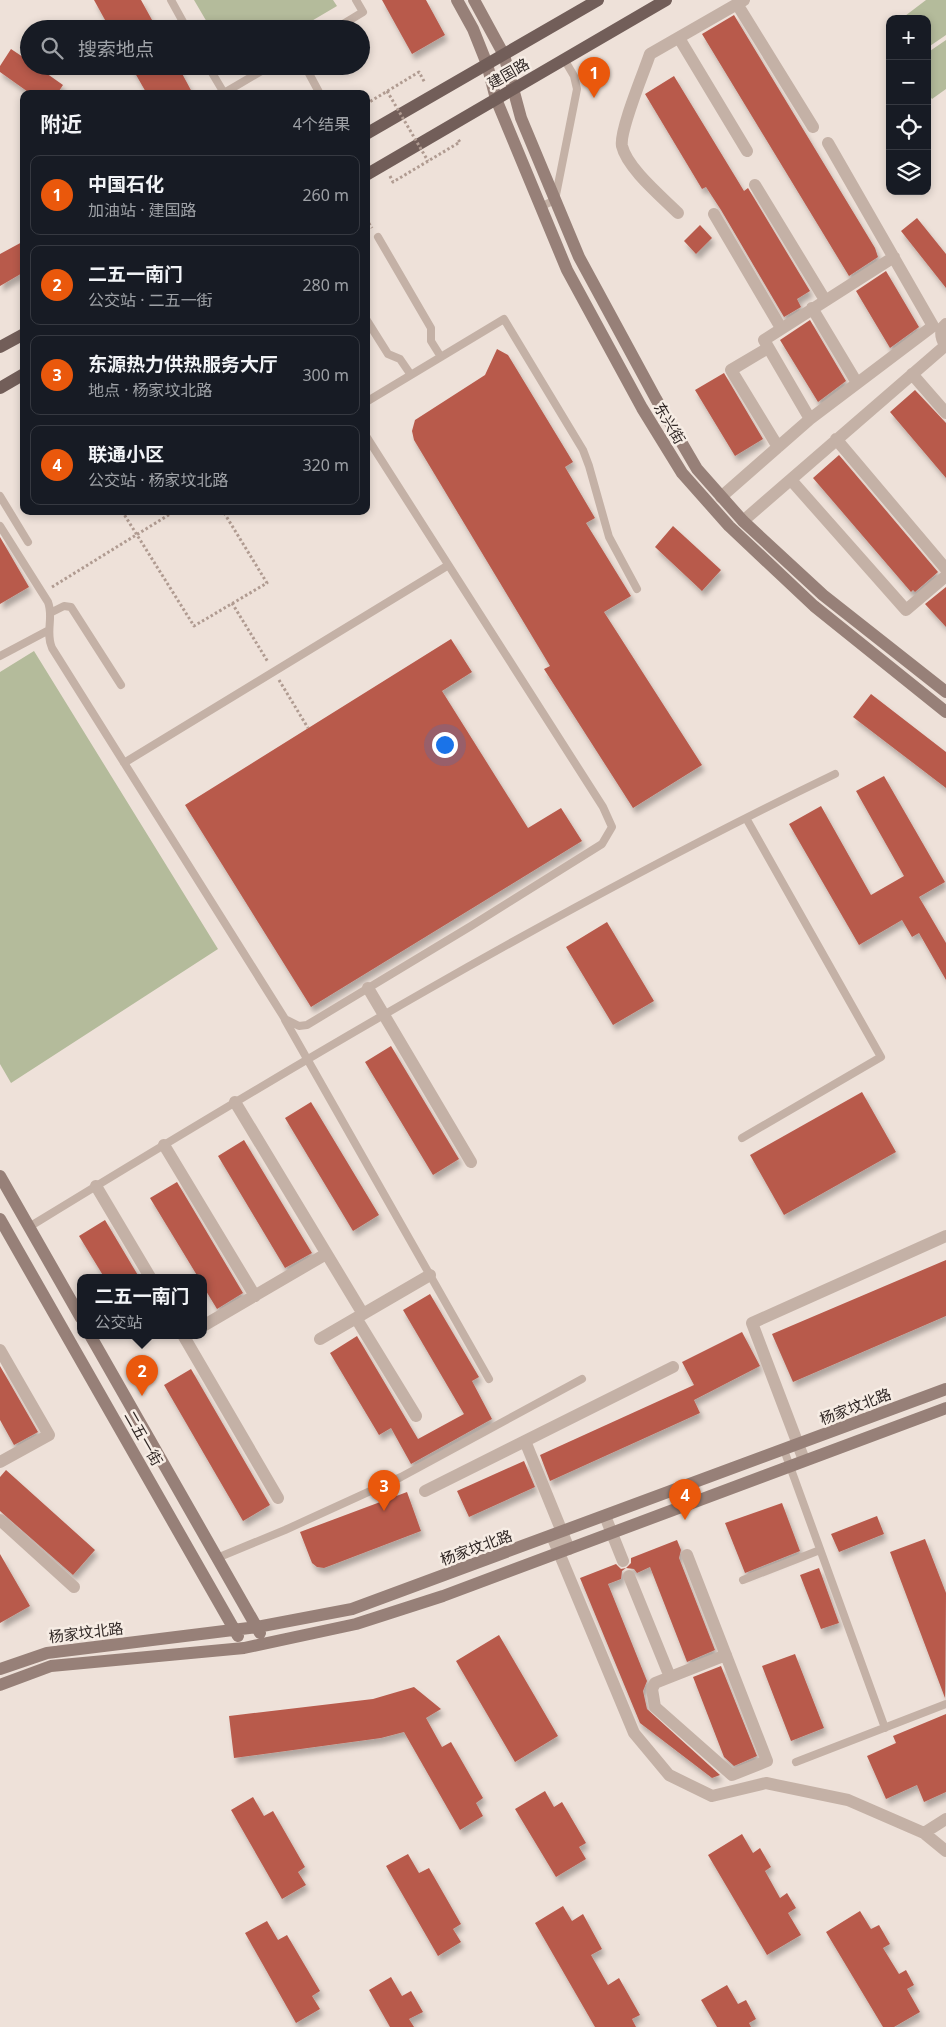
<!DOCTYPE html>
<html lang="zh">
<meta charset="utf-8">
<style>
:root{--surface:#171b24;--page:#20242c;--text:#f1f3f6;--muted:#9ea1a6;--line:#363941;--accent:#ea580c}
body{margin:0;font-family:"Noto Sans","Noto Sans SC",sans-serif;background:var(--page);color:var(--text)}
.controls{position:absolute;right:15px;top:15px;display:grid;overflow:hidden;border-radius:10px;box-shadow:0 2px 8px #0003}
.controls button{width:45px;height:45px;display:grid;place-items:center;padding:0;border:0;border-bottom:1px solid var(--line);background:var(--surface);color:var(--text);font:25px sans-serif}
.you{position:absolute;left:444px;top:744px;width:18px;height:18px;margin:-12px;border:4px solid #fff;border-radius:50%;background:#1a73e8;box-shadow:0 0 0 8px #1a73e833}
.badge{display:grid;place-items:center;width:32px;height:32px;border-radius:50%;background:var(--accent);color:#fff;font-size:16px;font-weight:700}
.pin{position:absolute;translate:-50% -41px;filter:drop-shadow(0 1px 2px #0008)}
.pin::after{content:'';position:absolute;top:26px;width:18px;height:15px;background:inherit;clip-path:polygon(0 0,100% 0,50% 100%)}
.popup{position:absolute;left:77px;top:1274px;width:130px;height:65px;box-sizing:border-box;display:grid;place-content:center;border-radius:10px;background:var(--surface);filter:drop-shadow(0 1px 4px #0005);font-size:16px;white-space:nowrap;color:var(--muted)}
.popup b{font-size:19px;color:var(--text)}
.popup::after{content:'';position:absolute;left:50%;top:100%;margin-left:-10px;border:10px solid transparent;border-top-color:var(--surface)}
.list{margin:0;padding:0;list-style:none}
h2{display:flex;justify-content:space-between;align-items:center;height:65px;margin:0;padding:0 20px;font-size:21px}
h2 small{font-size:16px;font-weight:400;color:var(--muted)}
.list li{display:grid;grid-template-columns:32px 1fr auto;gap:15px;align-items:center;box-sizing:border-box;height:80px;margin:0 10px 10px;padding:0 10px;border:1px solid var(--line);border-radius:10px}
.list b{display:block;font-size:19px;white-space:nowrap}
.list p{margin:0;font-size:16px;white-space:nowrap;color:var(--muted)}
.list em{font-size:16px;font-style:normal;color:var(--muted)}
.icon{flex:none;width:28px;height:28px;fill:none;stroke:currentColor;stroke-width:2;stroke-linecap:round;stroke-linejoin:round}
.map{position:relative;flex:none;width:946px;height:2027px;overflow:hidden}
.search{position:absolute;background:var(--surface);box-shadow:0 2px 8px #0003;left:20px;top:20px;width:350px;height:55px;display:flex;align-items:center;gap:12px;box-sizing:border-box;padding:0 18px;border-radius:28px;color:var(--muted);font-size:19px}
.panel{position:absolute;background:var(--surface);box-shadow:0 2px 8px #0003;left:20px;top:90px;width:350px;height:425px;border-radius:10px}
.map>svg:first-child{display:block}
.green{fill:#b4bb9b}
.building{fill:#b85a4c;filter:url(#shadow)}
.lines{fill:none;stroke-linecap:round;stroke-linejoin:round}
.path{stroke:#b09b91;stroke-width:3;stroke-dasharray:2.5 2.5;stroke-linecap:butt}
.lane{stroke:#c4b1a6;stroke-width:8}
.street{stroke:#c4b1a6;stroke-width:12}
.secondary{stroke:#978078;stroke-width:12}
.primary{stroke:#725e59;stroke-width:12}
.path-bridge{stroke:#b09b91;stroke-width:3;stroke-dasharray:2.5 2.5;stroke-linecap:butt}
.labels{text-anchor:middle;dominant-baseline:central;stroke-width:5;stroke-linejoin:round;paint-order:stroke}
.street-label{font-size:15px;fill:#312826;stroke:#f6ece4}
</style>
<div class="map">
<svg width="946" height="2027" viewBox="0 0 946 2027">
<defs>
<filter id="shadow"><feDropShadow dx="3" dy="5.5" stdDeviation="2.5" flood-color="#0004"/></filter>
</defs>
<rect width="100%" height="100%" fill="#eee1d9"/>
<path class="green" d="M194 0H333L337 6 298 29H211Z
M926 0H946V35L927 48V19H901Z
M946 40V89L932 99 927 92V53Z
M34 651 218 949 11 1083 0 1064V672Z"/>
<path class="building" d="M94 0H141L157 29H110Z
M382 0H426L445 35 412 54Z
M734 15 875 248 878 257 849 276 702 34Z
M11 49 29 61V66H36L63 85 57 94H31L0 72V66Z
M131 66H178L193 94H147Z
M674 76 744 191 748 188 810 291 797 299 801 307 784 317 721 210 706 187 702 189 645 94Z
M917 218 946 254V288L901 231Z
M700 225 712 238 696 254 684 241Z
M24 241V272L0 286V254Z
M886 271 919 327 890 348 856 291Z
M810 320 846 381 818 402 780 340Z
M497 349 508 355 573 462 565 467 595 518 586 523 631 596 604 612 702 765 633 808 544 669 550 666 414 440 412 431 415 420 485 375Z
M724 373 763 439 735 456 695 390Z
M915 390 946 423V478L890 412Z
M839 455 938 572 915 592 913 590 911 592 813 478Z
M673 526 721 570 702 591 655 547Z
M0 537 29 587 0 604Z
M946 587V627L925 604Z
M451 639 472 672 442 691 528 828 561 808 582 841 311 1007 185 805Z
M871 694 946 752V788L853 717Z
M884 776 945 882 919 897 946 943V980L919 933 912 937 902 920 859 945 789 824 821 806 871 895 904 876 856 791Z
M607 922 654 1001 613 1025 566 947Z
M391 1046 459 1159 433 1175 365 1062Z
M862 1092 896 1152 784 1215 750 1155Z
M311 1102 379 1215 353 1231 285 1118Z
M244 1140 312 1253 285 1268 218 1156Z
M177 1182 243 1293 217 1309 203 1286V1277H198L150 1198Z
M105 1220 139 1277H104L79 1236Z
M946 1260V1316L793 1382 772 1334Z
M430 1294 479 1377 472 1381 492 1419 411 1464 391 1428 379 1435 330 1353 357 1336 418 1439 464 1414 403 1310Z
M742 1332 760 1366 694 1400 700 1413 550 1481 540 1455 694 1385 682 1362Z
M0 1366 38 1432 14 1445 0 1420Z
M191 1369 270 1505 243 1521 164 1385Z
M524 1461 535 1487 469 1517 457 1491Z
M6 1470 95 1550 73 1575 0 1511V1477Z
M407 1492 421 1531 324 1568 317 1567 312 1563 300 1532Z
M782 1503 800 1551 745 1573 725 1523Z
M877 1516 884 1534 839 1552 831 1534Z
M925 1539 946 1593 945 1698 890 1552Z
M677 1540 681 1550 679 1558 715 1650 687 1662 650 1567 637 1573 634 1569 626 1568 622 1571 621 1579 608 1584 647 1681 643 1691 647 1709 720 1775 712 1778 640 1723 580 1578 616 1564 621 1569 626 1568 631 1563V1558Z
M0 1554 30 1606 0 1623Z
M819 1568 839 1623 821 1629 800 1575Z
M499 1635 558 1736 515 1762 456 1661Z
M795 1654 824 1728 791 1741 762 1666Z
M721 1666 757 1756 734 1766 724 1757 693 1677Z
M414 1687 441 1709 426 1718 442 1747 451 1742 483 1798 476 1803 483 1816 460 1830 404 1732 381 1738 234 1758 229 1716 373 1699Z
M946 1714V1792L924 1802 917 1785 886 1799 867 1756 896 1743 893 1736Z
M545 1791 554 1807 562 1802 586 1843 579 1847 586 1859 556 1877 515 1809Z
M253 1797 264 1816 273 1811 305 1867 298 1872 306 1885 282 1899 231 1810Z
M742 1834 753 1853 760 1848 771 1867 765 1871 780 1898 787 1893 796 1908 788 1913 801 1935 767 1955 708 1855Z
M408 1854 419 1873 429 1868 461 1924 453 1929 461 1942 438 1956 386 1866Z
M563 1906 572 1921 583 1914 602 1949 591 1955 608 1985 619 1978 640 2015 632 2019 636 2027H595L535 1923Z
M860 1911 871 1929 879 1925 890 1944 883 1948 899 1974 906 1970 914 1985 907 1989 920 2012 894 2027H883L826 1932Z
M267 1921 278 1940 287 1935 320 1991 312 1996 320 2009 296 2023 245 1933Z
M391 1977 402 1996 411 1991 423 2012 409 2019 414 2027H390L369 1990Z
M727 1985 738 2004 746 2000 756 2019 749 2023 751 2027H717L701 2000Z"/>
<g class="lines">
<path class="path" d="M366 104 419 72 425 83
M390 176 393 182 460 142 457 138
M366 219 372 228
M122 511 194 626 267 583 223 511
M52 587 175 511
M232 603 268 662
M279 680 308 728"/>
<path class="lane" d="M171 0 187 29
M335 29 363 12 356 0
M208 66 224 93 270 66
M305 66 320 94
M540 207 555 200 577 89 574 76 564 59
M378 237 431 328V341L441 357
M366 319 388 354 400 359 411 375
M366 402 504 319 583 450 589 466 609 537 637 589
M0 496 28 542
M0 526 48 602C54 618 45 632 52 648L285 1019 299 1026 307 1025 471 926 602 844 612 827 603 807 366 436
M52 612 64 606 71 607 121 685
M0 656 49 630
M124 763 447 566
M285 1020 489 1379
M742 1138 881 1057 746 818
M29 1227C292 1066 557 908 835 774
M784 1450 885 1728
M217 1558 285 1530 401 1477 582 1379
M743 1580 820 1550
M796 1762 946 1704"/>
<path class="street" d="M737 4 813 127
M679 38 747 151
M755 185 825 300
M678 213C662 197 627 168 622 146 619 131 644 72 650 54L744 0
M714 214 781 328
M812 308 857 383
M946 324C938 331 941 339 946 347
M768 348 731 370 778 447
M912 374 946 413
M810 419 933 326 828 143
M836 439 946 569
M791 480 906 610 946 576
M721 497 810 419 764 340 894 257
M743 521 945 346
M368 988 471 1162
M235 1102 363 1314
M164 1145 255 1296
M96 1186 150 1277
M356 1318 416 1416
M203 1326 326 1254
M183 1335 278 1498
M320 1339 430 1275
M0 1350 49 1435 0 1462
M525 1441 569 1549
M804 1460 752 1323 946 1236
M425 1491 673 1367
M605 1516 623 1561
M0 1520 74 1587
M552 1536 634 1733 669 1775 712 1796 766 1783 848 1800 924 1833 946 1851
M687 1555 767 1761 732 1775 655 1707 652 1689 655 1683 726 1655
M629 1576 670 1677
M924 1833 946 1819"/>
<path class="secondary" d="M457 0 473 29 487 64 496 99 567 270 642 408 682 473 729 526 814 606 946 712
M474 0 504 55 521 118 579 257 656 399 697 469 743 521 823 595 946 692
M0 1176 81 1318
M0 1219 238 1636
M90 1335 260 1633
M0 1669 47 1653 257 1627 352 1609 946 1389
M0 1685 51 1666 244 1648 356 1624 443 1596 946 1408"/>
<path class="primary" d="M366 134 598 0
M366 175 666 0
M0 347 24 334
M0 388 24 374"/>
<path class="path-bridge" d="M387 91 428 161"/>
</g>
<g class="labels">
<g class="street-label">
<text transform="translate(508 73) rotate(-30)">建国路</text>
<text transform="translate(670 423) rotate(59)">东兴街</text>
<text transform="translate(855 1406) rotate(-21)">杨家坟北路</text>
<text transform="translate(144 1438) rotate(60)">二五一街</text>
<text transform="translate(476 1547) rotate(-20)">杨家坟北路</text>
<text transform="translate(86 1632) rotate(-7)">杨家坟北路</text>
</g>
</g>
</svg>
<div class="controls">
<button>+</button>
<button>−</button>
<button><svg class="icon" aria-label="locate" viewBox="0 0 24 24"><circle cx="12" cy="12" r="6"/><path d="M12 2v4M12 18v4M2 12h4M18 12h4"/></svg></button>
<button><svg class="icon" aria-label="layers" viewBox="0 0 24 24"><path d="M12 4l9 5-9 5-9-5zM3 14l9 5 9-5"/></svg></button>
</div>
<div class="you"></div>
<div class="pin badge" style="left:594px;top:98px">1</div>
<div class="pin badge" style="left:142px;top:1396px">2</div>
<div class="popup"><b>二五一南门</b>公交站</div>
<div class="pin badge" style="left:384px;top:1511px">3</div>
<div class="pin badge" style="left:685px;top:1520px">4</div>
<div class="search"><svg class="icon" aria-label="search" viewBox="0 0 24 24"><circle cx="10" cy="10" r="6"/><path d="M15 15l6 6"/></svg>搜索地点</div>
<section class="panel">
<h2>附近<small>4个结果</small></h2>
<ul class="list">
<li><span class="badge">1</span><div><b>中国石化</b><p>加油站 · 建国路</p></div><em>260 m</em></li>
<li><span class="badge">2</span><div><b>二五一南门</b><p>公交站 · 二五一街</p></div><em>280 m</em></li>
<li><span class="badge">3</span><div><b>东源热力供热服务大厅</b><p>地点 · 杨家坟北路</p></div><em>300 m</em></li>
<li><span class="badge">4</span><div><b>联通小区</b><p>公交站 · 杨家坟北路</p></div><em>320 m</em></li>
</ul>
</section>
</div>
